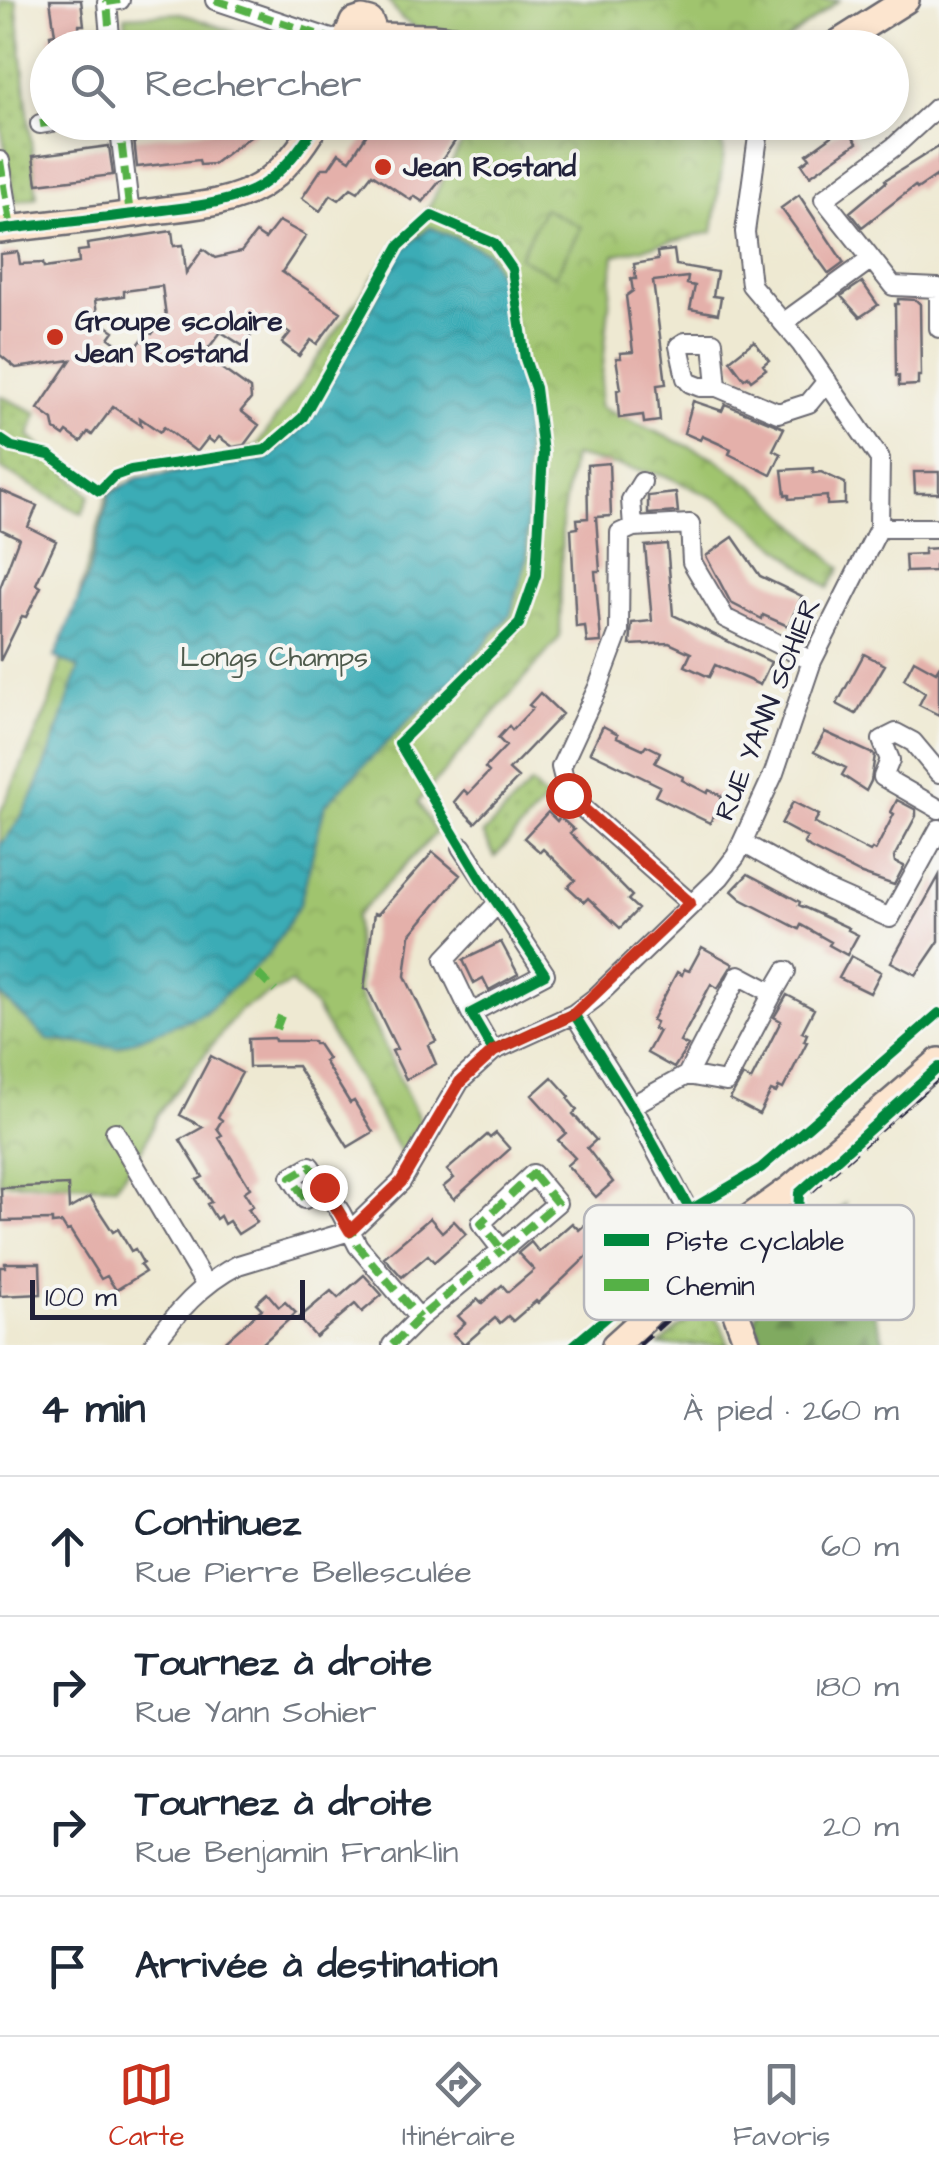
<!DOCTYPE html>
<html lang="fr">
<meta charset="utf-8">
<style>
:root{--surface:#fff;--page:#f6f6f7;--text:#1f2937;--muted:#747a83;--line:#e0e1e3;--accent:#c8321e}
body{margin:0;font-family:"Architects Daughter",sans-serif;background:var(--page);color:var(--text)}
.scale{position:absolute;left:30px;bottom:25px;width:275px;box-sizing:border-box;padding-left:10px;border:5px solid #22223b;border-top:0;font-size:28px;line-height:35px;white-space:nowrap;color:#22223b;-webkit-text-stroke:8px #f6f6f2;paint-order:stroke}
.stop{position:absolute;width:30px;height:30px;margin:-22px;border:8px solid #c8321e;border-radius:50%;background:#fff}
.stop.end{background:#c8321e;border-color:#fff;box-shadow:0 2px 10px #0008}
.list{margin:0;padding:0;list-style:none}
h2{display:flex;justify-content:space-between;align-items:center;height:130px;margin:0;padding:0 40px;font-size:42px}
h2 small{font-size:32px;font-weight:400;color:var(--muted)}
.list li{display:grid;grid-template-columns:65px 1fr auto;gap:30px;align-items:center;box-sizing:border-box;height:140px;padding:0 40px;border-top:2px solid var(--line)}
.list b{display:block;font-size:38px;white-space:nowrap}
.list p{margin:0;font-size:32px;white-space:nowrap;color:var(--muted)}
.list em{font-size:32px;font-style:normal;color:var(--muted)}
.icon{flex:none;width:55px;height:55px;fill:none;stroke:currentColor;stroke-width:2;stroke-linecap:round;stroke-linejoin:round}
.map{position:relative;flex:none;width:939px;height:1345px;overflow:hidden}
.search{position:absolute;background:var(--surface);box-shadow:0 5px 15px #0003;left:30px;right:30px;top:30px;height:110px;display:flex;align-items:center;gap:25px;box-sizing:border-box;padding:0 35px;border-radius:55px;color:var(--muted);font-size:38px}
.sheet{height:690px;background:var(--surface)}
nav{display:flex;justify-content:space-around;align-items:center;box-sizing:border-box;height:140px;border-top:2px solid var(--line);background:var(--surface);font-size:28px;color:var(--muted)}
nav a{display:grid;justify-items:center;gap:5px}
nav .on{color:var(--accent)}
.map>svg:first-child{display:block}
.grass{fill:url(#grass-dots);stroke:#617354;stroke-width:2.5}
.forest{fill:url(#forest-firs);stroke:#51664e;stroke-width:2.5}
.park{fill:url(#park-crowns);stroke:#617354;stroke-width:2.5}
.pitch{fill:#a0c46e;stroke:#617354;stroke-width:2.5}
.water{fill:url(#water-waves);stroke:#2e6778;stroke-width:2.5}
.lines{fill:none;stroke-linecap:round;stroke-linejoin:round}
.stream{stroke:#3bacb6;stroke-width:5}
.building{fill:#e4b0aa;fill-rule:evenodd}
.street-casing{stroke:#696870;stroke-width:22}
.secondary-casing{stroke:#696870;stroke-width:30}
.street{stroke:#fff;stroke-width:18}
.secondary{stroke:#fce5cf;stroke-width:25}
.rail{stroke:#22223b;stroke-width:5;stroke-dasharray:15 8;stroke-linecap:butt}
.quiet{stroke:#55b146;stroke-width:8;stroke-dasharray:15 8;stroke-linecap:butt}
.cycleway-casing{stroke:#f6f6f2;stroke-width:16}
.cycleway{stroke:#00873e;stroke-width:10}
.route{stroke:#c8321e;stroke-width:12}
.poi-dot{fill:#c8321e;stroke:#f6f6f2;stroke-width:4}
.labels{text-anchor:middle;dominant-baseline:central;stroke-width:8;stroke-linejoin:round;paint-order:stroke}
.poi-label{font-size:28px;font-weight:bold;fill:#22223b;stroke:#f6f6f2;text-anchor:start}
.park-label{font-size:28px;fill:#4e5b4d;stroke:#f6f6f2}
.street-label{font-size:28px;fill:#22223b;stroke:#f6f6f2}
.key{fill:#f6f6f2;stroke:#b6b6bb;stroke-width:2.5}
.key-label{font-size:28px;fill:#22223b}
</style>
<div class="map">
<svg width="939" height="1345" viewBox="0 0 939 1345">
<defs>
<pattern id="grass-dots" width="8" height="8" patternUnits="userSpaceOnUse" patternTransform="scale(2.5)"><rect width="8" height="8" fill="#a0c46e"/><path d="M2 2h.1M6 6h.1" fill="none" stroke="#8aa860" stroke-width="1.8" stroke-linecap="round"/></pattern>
<pattern id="forest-firs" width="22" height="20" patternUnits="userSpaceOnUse" patternTransform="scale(2.5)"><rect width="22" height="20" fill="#80aa61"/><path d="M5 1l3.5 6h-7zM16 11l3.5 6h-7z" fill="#688a51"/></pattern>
<pattern id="park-crowns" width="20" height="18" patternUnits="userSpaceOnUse" patternTransform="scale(2.5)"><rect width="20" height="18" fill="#a0c46e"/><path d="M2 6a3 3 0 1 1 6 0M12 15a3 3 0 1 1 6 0" fill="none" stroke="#8aa860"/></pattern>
<pattern id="water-waves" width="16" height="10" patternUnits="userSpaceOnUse" patternTransform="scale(2.5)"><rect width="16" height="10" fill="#3bacb6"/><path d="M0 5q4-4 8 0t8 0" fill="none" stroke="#318c95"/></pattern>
</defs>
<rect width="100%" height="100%" fill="#f6f6f2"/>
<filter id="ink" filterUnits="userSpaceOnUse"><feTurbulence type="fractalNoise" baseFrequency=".01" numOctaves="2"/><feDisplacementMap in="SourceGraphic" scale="20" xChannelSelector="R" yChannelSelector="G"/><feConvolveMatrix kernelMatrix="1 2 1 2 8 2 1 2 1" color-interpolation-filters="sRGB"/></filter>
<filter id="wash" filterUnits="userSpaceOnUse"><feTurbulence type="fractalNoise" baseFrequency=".0048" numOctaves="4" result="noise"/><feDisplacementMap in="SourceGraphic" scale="40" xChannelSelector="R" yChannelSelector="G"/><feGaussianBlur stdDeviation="2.25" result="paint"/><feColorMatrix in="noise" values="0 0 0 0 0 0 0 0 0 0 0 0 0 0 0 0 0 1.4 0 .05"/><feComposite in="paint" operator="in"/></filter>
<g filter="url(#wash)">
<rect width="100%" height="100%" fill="#eee9d2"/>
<path class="grass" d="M0 0H16L37 197 15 202 0 122Z
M0 396 37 413 29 436 90 495 82 514 0 468Z
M531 784 546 800 495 857 483 834Z
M700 1309 713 1313 716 1320H719L729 1345H659Z"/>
<path class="forest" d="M845 1204 840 1274C869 1290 876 1315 885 1345H765L754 1322 768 1275Z"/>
<path class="park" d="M387 0H839L777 48 442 47 401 18Z
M180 13 253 39 250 47H128L125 16Z
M472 123H718L724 152 713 232 614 255 599 407 715 458 767 496 840 568 828 588 725 503 666 476 573 456 562 517 560 637 418 802 436 833 355 917 359 994 421 1123 402 1155 315 1007 291 983 240 1010 157 1115 145 1144 116 1186 0 1182V813L49 705 108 491 257 446 397 243 426 212Z"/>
<path class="pitch" d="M544 208 581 227 555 276 519 257Z"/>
<path class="water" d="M430 227 487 252 501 280 525 404 527 559 510 615 437 697 411 718 325 805 300 904 269 954 205 1013 117 1047 48 1040 0 995V845C40 803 59 723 79 668L55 657 88 576 110 494 137 478 267 460 307 424 403 250Z"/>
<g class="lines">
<path class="stream" d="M643 1345 680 1311"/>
</g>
<g id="blocks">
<path class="building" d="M50 0H81L84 25H79L81 42H75L76 48H52L50 35 55 34Z
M221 122H269L213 164 200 165 199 160 137 167 134 139 211 130Z
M349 122H456L464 128 438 166 447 172 423 202 414 196 411 200 372 174 358 192 351 188 339 200 331 195 320 211 302 198 322 168H329L339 153 350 160 367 134Z
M846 126 857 143 810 176 802 164 810 158 807 154Z
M109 146 113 175 37 184 33 156Z
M939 146V174L917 189 915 186 862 227 850 212 886 182 885 180Z
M799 195 844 263 829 274 781 208Z
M279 221 306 236 282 272 341 312 317 344 311 340 299 356 282 343 290 333 266 316 243 346 221 332 203 355 250 389 251 399 241 411 259 425 244 445 233 447 219 437 214 443 208 438 197 452 164 427 160 432 140 418 141 425 113 407 92 435 88 432 81 442 67 432 64 436 55 430 53 420 38 409 71 360 16 368 0 355V254L18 252 20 264 43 263 44 268 79 263 78 251 88 250 87 244 172 231 174 246 183 245 186 273 203 249 215 258 241 252 256 233 265 239ZM162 286 166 316 152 334 148 332 131 354 109 338 114 331 98 320 95 300 124 296V291Z
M674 250 676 265 717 272 713 296 721 297 718 314 690 309 695 286 687 284 688 277 653 281 666 384 657 385 660 421 644 423 643 415 619 418 617 390 621 389 616 358H621L620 353 633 352 626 296 633 291 631 279H636L634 264 658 260 657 252Z
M862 282 878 305 860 317 841 296Z
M898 299 916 300 920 304 921 376H918V385L899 386V376H896L895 304H898Z
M754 341 769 360 763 365 766 369 751 380 748 376 744 379 730 360Z
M693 401 722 411 725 404 784 428 773 450 781 454 771 475 729 454 731 449 702 436 700 440 684 433Z
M609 463 611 516 596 517 600 571H595L601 642 587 643 585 626 576 627 571 529 578 528 577 519 588 518 587 465Z
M813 468V473L821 472 845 483V504L827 505V496L789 499V495H785L782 470Z
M914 472H939V493H915Z
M0 490 37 506 28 527 56 541 36 584 41 587 26 617 22 616 0 661V588L19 538 0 529Z
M676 493 678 512 648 514V496Z
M733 537 760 576 802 596 788 626 763 615 762 619 731 603 706 556Z
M667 544 673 615 771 662 760 685 715 665 709 677 685 666 691 653 669 643 630 645 632 623 652 621 645 546Z
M939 548V565H935V571L906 572 905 555 924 554V549Z
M864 654 885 665 856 714 837 704Z
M914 660 936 672 939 667V715L919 705 925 693 904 679Z
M540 693 562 714 509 770 518 778 475 823 454 802 464 790 468 794 489 772 485 768 506 746 498 738 509 726 512 730 533 708 529 705Z
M603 726 618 734 617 737 643 749 646 745 660 752 655 763 683 777 682 780 707 793 709 790 722 796 710 823 655 796 660 786 590 752Z
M825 732 875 755 871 781 866 791 842 775 846 768 814 752Z
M897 800 916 810V816L894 857 895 862 904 866 894 885 859 873 810 848 804 843 807 838 781 824 793 802 819 815 814 823 870 852 872 849 875 851 894 814 891 812Z
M548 812 557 821 560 817 574 830 570 833 632 896 628 900 638 909 620 928 588 898 584 902 568 887 575 880 543 849 540 852 524 838Z
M433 852 460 875 410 935 405 976 436 1041 428 1045 436 1064 406 1079 392 1051 397 1049 368 990 364 989 374 913 378 914Z
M748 874 800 902 799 905 849 928 848 930 858 935 847 955 829 945 831 942 801 925 799 929 741 899 732 891Z
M939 876V941L916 975 891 962Z
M501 942 518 974 489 990 483 978 474 983 463 960Z
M702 947 733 964 718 988 711 984 680 1042 688 1046 674 1068 647 1053 659 1031 653 1029 656 1022 652 1020 677 972 682 975 684 969 689 971Z
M851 956 881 972 870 993 839 978Z
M787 995 814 1009 802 1032 807 1034 804 1041 807 1042 783 1089 779 1087 776 1093 771 1091 759 1114 730 1099 743 1076 751 1080 781 1021 774 1017Z
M274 1038 275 1041H313L314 1044H318L328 1059 324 1061 350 1103 354 1101 373 1132 348 1147 297 1066 249 1067 248 1039Z
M211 1056 242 1073 218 1117 222 1120 217 1128 222 1135 219 1138 250 1188 244 1192 253 1206 248 1209 257 1222 238 1234 229 1221 224 1224 220 1216 216 1219 207 1204 211 1202 197 1180 203 1177 180 1140 203 1127 180 1115Z
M552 1077 570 1097 568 1099 577 1110 573 1114 596 1140 587 1148 613 1182 596 1197 567 1165 575 1158 558 1140 566 1133 532 1095Z
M496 1133 510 1149 454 1199 443 1187 454 1178 447 1170 487 1135 490 1138Z
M68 1185 69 1209 90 1197 113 1232 118 1229 131 1251 135 1249 143 1263 140 1265 145 1272 116 1290 107 1276 101 1279 70 1230 67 1231 62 1223 52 1224V1220L2 1221 1 1188Z
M430 1218 442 1232 454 1221 466 1234 434 1262 428 1255 402 1277 384 1257Z
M591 1219 602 1232 596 1237 601 1243 538 1303 536 1301 513 1321 508 1316 500 1323 495 1318 464 1345 453 1334 465 1323 458 1316 478 1299 482 1303 502 1285 508 1292 534 1270 518 1253 531 1242 539 1252 572 1223 579 1230Z
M5 1263H40L41 1294 0 1296V1267H5Z
M364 1275 382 1295 362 1312 355 1304 316 1337 299 1318 331 1291 338 1298Z
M267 1293 279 1307 285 1302 296 1313 261 1345H221L262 1309 256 1303Z"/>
</g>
</g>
<g filter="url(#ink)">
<use href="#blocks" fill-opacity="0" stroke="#696870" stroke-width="2.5"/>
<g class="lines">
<defs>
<path id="street" d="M215 0 331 39 349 38
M111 48 107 2 120 0
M936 108 895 146 824 199 893 286 938 288
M119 122 130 215
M40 124 52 122
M0 161 11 229
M939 288V328
M783 323 870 260
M717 387 713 342H685L679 346 686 378 690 383 700 387H717L778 413 809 403 827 381
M633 527 631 500 642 482
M879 528H939
M939 773 913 742 896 733 882 740 890 760 883 777 939 809
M743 843 827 890 890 918 939 829
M462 847 545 974 471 1013 493 1051
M690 903 568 795 561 767 598 687 619 631 620 533 633 527 690 524 692 562 725 618 812 661
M773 993 786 971
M471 1013 445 959 497 904
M574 1014 637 1115 702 1237
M631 1106 687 1075 726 1082 773 993 739 975 687 1075
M115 1132 205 1284
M533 1174 557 1203 502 1250 481 1223Z
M324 1187 305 1199 291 1177 310 1166 341 1213 358 1246 419 1318
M153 1345C177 1312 201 1284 238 1265L350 1231 401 1182 460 1081 493 1051 574 1014 595 998 720 877 736 856 774 773 812 661 879 528 880 459 801 344 751 285 745 232 760 122
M392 1345 419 1318 502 1250"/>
<path id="secondary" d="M376 36 431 37 537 48
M357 46 348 34 353 22 362 19 370 21 376 36
M830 48 906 0
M0 230C54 223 108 218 163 210 195 206 232 203 260 186 285 170 302 147 317 122
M691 1257a23 23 0 1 1 46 0a23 23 0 1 1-46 0Z
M725 1235 791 1188 939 1061
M723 1278 748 1345
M615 1345 646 1317 692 1267"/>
</defs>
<use href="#street" class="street-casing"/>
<use href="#secondary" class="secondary-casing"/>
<use href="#street" class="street"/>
<use href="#secondary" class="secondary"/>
<path class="rail" d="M639 1345 939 1077"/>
<path class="quiet" d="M215 0 331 39 349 38
M111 48 107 2 120 0
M119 122 130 215
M40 124 52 122
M0 161 11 229
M258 974 275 991
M276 1029 281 1016
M533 1174 557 1203 502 1250 481 1223Z
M324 1187 305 1199 291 1177 310 1166 341 1213 358 1246 419 1318
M392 1345 419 1318 502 1250"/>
<defs>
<path id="cycleway" d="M0 230C54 223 108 218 163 210 195 206 232 203 260 186 285 170 302 147 317 122
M0 439 12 447 49 455 99 491 114 476 131 470 265 450 303 417 399 246 432 216 494 243 512 269 525 359 535 388 543 453 536 575 519 624 399 743 480 878 545 974 471 1013 493 1051 574 1014 637 1115 690 1210
M683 1295 720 1310 747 1298C745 1255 767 1241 798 1215L799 1193 939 1067
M574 1345 654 1277 671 1228 690 1210 761 1168 939 1013"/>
</defs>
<use href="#cycleway" class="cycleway-casing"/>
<use href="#cycleway" class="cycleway"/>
</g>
</g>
<g class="lines" filter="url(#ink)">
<path class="route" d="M324 1187 350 1231 401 1182 460 1082 494 1051 574 1014 690 903 568 795"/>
</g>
<g class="poi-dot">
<circle cx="383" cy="167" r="10"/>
<circle cx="55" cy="337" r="10"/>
</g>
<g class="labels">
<g class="poi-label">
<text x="403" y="167">Jean Rostand</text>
<text x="75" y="321">Groupe scolaire<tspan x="75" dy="32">Jean Rostand</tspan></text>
</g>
<g class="park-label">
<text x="274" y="657">Longs Champs</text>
</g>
<g class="street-label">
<text transform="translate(768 709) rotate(-68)">RUE YANN SOHIER</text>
</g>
</g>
<rect x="584" y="1205" width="330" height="115" rx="15" class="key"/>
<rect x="604" y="1234" width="45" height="12" fill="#00873e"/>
<rect x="604" y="1279" width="45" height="12" fill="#55b146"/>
<g class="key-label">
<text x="666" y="1250">Piste cyclable</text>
<text x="666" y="1295">Chemin</text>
</g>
</svg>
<div class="scale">100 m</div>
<div class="stop" style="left:568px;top:795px"></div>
<div class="stop end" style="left:324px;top:1187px"></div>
<div class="search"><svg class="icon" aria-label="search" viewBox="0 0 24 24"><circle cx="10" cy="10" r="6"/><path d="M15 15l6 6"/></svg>Rechercher</div>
</div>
<section class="sheet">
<h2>4 min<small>À pied · 260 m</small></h2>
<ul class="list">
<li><svg class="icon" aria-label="ahead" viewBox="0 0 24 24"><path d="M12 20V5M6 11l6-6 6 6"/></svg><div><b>Continuez</b><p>Rue Pierre Bellesculée</p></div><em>60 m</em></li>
<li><svg class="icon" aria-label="right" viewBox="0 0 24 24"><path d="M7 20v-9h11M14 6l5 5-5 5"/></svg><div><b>Tournez à droite</b><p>Rue Yann Sohier</p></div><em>180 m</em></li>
<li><svg class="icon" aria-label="right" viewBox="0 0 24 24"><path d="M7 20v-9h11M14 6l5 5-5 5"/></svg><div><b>Tournez à droite</b><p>Rue Benjamin Franklin</p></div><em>20 m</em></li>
<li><svg class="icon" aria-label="arrive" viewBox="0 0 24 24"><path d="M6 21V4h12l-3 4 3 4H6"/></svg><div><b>Arrivée à destination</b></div></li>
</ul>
</section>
<nav>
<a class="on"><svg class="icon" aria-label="map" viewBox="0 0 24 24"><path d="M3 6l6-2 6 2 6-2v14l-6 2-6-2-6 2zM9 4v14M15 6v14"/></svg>Carte</a>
<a><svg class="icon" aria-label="directions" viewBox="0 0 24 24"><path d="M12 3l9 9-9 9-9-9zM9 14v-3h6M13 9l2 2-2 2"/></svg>Itinéraire</a>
<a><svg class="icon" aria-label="saved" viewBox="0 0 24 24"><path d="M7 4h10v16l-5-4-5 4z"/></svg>Favoris</a>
</nav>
